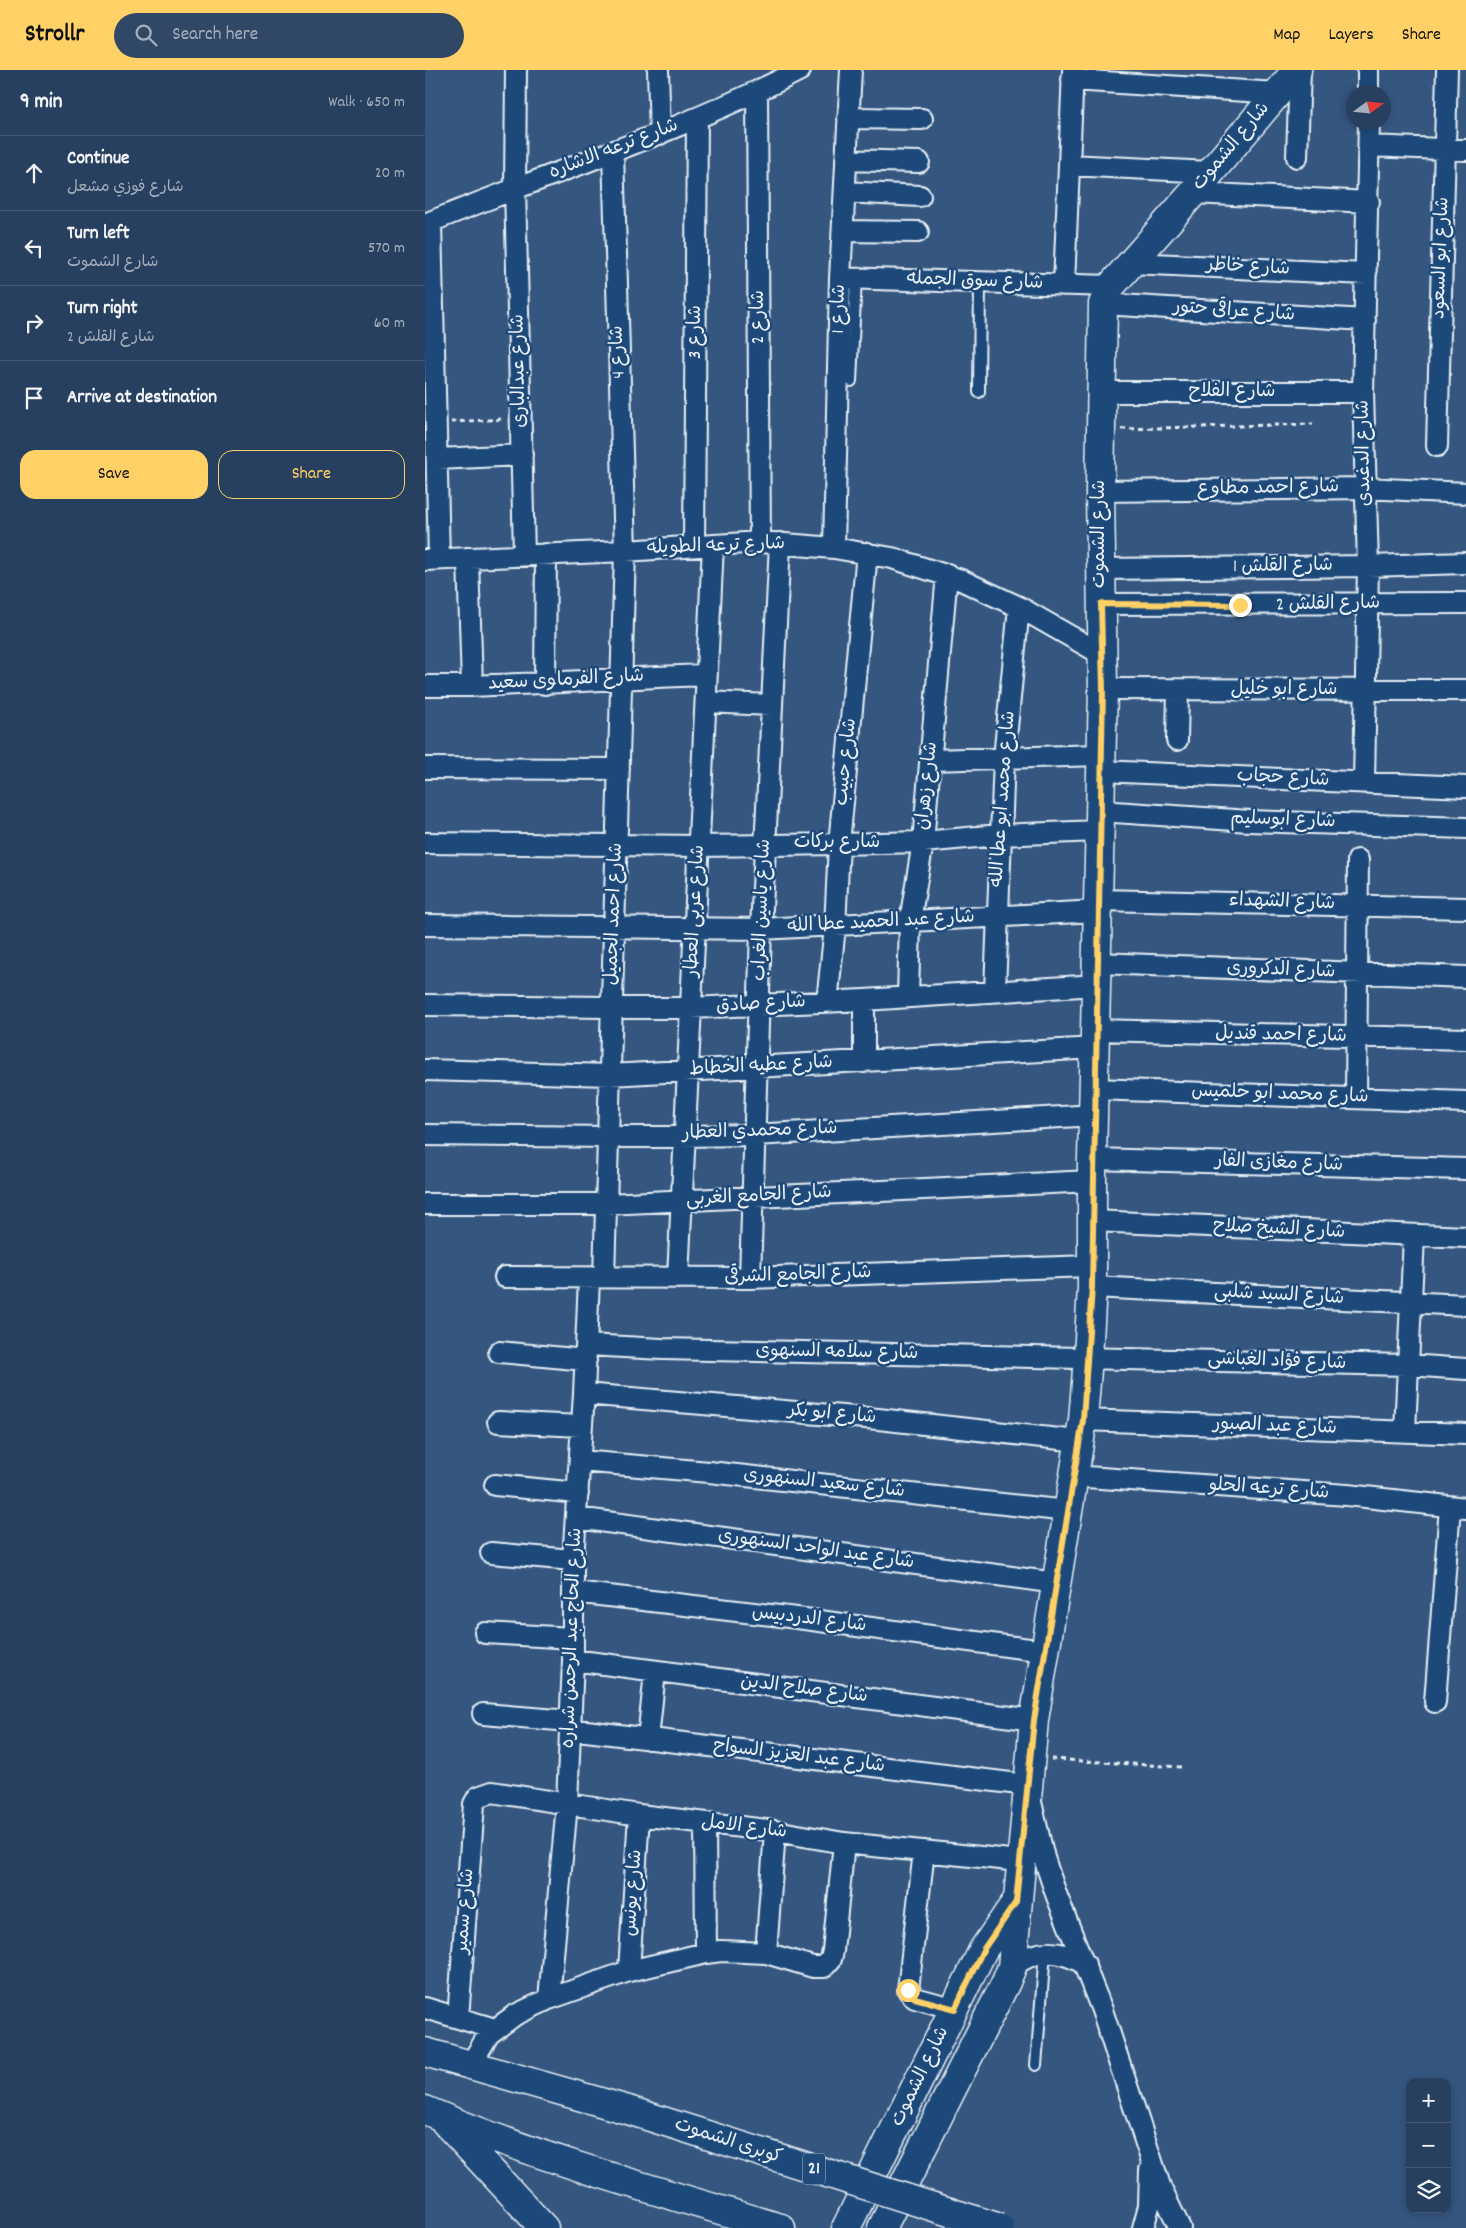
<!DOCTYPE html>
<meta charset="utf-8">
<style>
:root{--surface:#28405f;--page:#304765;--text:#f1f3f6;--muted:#a5afbd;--line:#445974;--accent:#ffd166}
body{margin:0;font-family:Dekko,"Playpen Sans Arabic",sans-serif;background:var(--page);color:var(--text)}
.controls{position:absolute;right:15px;bottom:15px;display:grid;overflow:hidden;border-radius:10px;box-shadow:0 2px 8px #0003}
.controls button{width:45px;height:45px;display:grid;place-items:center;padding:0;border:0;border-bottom:1px solid var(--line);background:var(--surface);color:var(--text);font:25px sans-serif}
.compass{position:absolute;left:921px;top:15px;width:45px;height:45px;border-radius:50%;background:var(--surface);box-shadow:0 2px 8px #0003;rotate:75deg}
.stop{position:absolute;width:15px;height:15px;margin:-11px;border:4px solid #ffd166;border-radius:50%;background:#fff}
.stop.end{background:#ffd166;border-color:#fff;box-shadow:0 1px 5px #0008}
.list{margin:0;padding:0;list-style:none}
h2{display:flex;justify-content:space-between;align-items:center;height:65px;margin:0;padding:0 20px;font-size:21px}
h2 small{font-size:16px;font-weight:400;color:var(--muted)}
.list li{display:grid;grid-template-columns:32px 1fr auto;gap:15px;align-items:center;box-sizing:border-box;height:75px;padding:0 20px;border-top:1px solid var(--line)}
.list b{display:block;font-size:19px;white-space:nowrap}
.list p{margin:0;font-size:16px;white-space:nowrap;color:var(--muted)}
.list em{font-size:16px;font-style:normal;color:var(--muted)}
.actions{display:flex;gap:10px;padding:15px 20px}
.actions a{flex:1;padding:11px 0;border:1px solid var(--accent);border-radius:15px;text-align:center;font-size:18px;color:var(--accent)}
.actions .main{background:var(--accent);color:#111}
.icon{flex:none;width:28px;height:28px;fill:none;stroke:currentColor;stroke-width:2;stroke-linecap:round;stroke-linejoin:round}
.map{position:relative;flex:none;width:1041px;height:2158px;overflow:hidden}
header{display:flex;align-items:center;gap:30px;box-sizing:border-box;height:70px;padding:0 25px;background:var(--accent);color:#111}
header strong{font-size:24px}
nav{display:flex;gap:28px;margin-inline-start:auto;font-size:18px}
.search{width:350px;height:45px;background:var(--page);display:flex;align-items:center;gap:12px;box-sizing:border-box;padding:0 18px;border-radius:28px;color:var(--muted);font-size:19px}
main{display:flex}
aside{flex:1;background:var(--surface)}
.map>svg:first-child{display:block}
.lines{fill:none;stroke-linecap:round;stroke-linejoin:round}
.lane-casing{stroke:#e8f1f8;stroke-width:14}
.street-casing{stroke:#e8f1f8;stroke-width:24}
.secondary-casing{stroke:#e8f1f8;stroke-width:31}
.highway-casing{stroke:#e8f1f8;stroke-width:31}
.path{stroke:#e8f1f8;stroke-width:3;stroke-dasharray:5 4;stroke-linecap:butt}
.lane{stroke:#1f4a7a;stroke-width:10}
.street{stroke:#1f4a7a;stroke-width:20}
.secondary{stroke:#1f4a7a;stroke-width:28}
.highway{stroke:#1f4a7a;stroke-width:28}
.highway-bridge-casing{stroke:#e8f1f8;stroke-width:31;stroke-linecap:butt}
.highway-bridge{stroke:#1f4a7a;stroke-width:28}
.route{stroke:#ffd166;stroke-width:6}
.labels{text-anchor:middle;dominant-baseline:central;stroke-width:5;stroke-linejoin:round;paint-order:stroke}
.shield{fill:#1f4a7a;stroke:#acbfd2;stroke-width:1}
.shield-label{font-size:18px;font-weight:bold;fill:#e8f1f8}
.street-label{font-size:19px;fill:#e8f1f8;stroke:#1f4a7a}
</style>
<header>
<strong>Strollr</strong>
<div class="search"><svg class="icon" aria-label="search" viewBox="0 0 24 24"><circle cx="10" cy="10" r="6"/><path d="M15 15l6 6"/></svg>Search here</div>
<nav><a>Map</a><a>Layers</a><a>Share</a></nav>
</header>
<main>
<aside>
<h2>9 min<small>Walk · 650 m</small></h2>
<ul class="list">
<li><svg class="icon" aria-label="ahead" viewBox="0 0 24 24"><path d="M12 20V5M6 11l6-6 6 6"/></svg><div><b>Continue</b><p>شارع فوزي مشعل</p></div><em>20 m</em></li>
<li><svg class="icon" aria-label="left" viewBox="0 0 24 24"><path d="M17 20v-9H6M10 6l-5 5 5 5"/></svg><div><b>Turn left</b><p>شارع الشموت</p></div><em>570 m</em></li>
<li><svg class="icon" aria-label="right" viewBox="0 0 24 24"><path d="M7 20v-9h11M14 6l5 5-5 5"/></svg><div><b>Turn right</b><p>شارع القلش 2</p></div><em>60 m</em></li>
<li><svg class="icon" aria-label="arrive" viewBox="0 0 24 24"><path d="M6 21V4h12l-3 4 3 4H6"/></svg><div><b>Arrive at destination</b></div></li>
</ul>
<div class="actions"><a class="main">Save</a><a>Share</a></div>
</aside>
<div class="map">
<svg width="1041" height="2158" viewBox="0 0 1041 2158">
<rect width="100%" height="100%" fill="#35567f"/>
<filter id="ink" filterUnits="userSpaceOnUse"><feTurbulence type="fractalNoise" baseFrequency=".02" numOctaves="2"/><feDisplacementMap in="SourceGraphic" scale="10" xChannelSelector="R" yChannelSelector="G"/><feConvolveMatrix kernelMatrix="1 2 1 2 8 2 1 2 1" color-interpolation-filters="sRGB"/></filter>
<g filter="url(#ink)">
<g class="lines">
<defs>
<path id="lane" d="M426 311 431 208
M554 322 555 212
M611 1995 620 1882"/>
<path id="street" d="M91 0 90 117 99 485
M233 0 235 64
M943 0V22
M647 10 853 23
M332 22 335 472
M423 48 497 49
M944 76 1041 80
M872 87 875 0
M421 90 494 92
M644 95 785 102
M420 122 495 126
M768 123 944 132
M6 152 14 489
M0 154C125 103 255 62 375 0
M418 161 493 162
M706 193 941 204
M415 208 686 216
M639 215 648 0
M678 234 940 250
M676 322H938
M1012 376 1022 0
M13 389 97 385
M675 421 940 418 1041 423
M269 476 272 49
M409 478 415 208 426 0
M43 488 47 616
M0 490 200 481 335 472 409 478 467 488 536 510 594 537 678 585
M676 499 943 496 1041 493
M676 534 1041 533
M120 614 121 484
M0 616C94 617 187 608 281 605
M678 619 1041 620
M281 632 347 635
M752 670 753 620
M506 690 675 685
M0 698 194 699
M675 701 1041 717
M939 713 943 496 938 322 944 52
M674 741 825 751 1041 758
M0 773 274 776 414 774 498 772 574 765 674 761
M673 830 1041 838
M0 855 336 859 672 841
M672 893 1041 907
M570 921 579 688 594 537
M483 927 485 851 498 772 522 504
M439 930V992
M402 932 410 857 414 774 442 483
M0 935 266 938 439 930 672 915
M671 960 1041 969
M0 1000 185 1005 671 978
M669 1019 1041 1032
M931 1027 933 790
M0 1065 183 1067 329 1065 670 1045
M667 1089 1041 1099
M0 1134H181L667 1111
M667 1151 1041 1167
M80 1207 325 1208 666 1196
M179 1207 200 481 188 82
M253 1208 288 475
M325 1208 336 859 355 473
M667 1217 1041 1235
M162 1275 237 1279 983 1295 1041 1299
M74 1282 161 1290
M159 1324 453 1349 653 1371
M658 1350 1041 1364
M73 1352 156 1356
M980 1361 989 1166
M155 1391 284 1402 643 1441
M647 1406 922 1425 1041 1438
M70 1415 153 1423
M152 1448 631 1513
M66 1483 148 1490
M149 1522 372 1548 619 1581
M60 1563 148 1568
M148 1590 609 1650
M1010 1632 1025 1437
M58 1644 145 1651
M145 1659 602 1715 619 1788 631 1824 677 1940 736 2119 755 2158
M223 1669 230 1602
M280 1753 281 1883
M499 1781 483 1920 490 1928 530 1939
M341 1883 350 1761
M587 1897C611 1878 634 1879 660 1894
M204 1901 214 1745
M124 1929 142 1734 148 1590V1490L159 1324 164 1208
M0 1938 70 1959
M33 1948 49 1734 53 1727 67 1722 214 1745 350 1761 419 1773 595 1791
M45 1995 64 1964 90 1945 124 1929 204 1901 281 1883 296 1881 341 1883 388 1897H399L406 1889 408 1881 419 1773
M718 2158 724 2136 725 2100"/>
<path id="secondary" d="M421 2158 558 1880 591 1832
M457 2158 581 1912 587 1897 609 1650 658 1350 663 1287 667 1217V1089L678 619 675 421 678 234 686 216 768 123 872 0"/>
<path id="highway" d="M0 1982 203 2040
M0 2040C115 2089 236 2122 356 2158
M20 2052 119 2158"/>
</defs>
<use href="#lane" class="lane-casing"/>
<use href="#street" class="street-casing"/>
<use href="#secondary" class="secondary-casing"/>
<use href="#highway" class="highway-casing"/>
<path class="path" d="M26 352 78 349
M696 359 888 354
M626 1689 756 1697"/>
<use href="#lane" class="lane"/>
<use href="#street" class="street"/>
<use href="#secondary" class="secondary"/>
<use href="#highway" class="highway"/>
<defs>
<path id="highway-bridge" d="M203 2040 575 2158"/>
</defs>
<use href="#highway-bridge" class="highway-bridge-casing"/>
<use href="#highway-bridge" class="highway-bridge"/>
</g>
</g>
<g class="lines" filter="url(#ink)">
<path class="route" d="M483 1920 490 1928 530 1939 558 1880 591 1832 609 1650 658 1350 667 1217 678 619 676 534 815 535"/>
</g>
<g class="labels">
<rect class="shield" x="378" y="2083.5" width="22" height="31" rx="4"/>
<g class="shield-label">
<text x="389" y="2099">21</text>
</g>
<g class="street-label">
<text transform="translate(807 77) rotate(-50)">شارع الشموت</text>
<text transform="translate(189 80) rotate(-21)">شارع ترعه الاشاره</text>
<text transform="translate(1017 188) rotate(-88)">شارع ابو السعود</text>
<text transform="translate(823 198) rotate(3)">شارع خاطر</text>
<text transform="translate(550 212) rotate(2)">شارع سوق الجمله</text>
<text transform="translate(415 239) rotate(-89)">شارع 1</text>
<text transform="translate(809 242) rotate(4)">شارع عراقى حتور</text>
<text transform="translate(334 247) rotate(-90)">شارع 2</text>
<text transform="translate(271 262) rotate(-90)">شارع 3</text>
<text transform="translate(194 282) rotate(-92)">شارع 4</text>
<text transform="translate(95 301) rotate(-91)">شارع عبدالبارى</text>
<text x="807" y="322">شارع الفلاح</text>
<text transform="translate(940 383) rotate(-91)">شارع الدغيدى</text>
<text transform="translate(843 419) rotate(-1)">شارع احمد مطاوع</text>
<text transform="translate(675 464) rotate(-90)">شارع الشموت</text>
<text transform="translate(291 477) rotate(-2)">شارع ترعه الطويله</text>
<text transform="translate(858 497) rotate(-1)">شارع القلش 1</text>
<text transform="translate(903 535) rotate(-1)">شارع القلش 2</text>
<text transform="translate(141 611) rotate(-3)">شارع الفرماوى سعيد</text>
<text x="859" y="620">شارع ابو خليل</text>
<text transform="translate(422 692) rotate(-84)">شارع حبيب</text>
<text transform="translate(858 709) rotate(3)">شارع حجاب</text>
<text transform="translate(503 716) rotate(-84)">شارع زهران</text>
<text transform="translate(579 729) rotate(-86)">شارع محمد ابو عطا الله</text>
<text transform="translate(858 751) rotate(2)">شارع ابوسليم</text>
<text x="412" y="773">شارع بركات</text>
<text transform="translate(857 833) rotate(2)">شارع الشهداء</text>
<text transform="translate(338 840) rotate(-88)">شارع ياسين الغراب</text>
<text transform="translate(271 841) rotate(-87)">شارع عربى العطار</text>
<text transform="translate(190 844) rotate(-88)">شارع احمد الجميل</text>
<text transform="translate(456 853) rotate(-3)">شارع عبد الحميد عطا الله</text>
<text transform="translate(856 901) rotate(2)">شارع الدكرورى</text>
<text transform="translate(336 935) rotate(-3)">شارع صادق</text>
<text transform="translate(856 966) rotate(1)">شارع احمد قنديل</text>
<text transform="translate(336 997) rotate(-3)">شارع عطيه الخطاط</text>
<text transform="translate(855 1025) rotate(2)">شارع محمد ابو حلميس</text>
<text transform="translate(335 1062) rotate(-2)">شارع محمدي العطار</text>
<text transform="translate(854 1094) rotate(2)">شارع مغازى الفار</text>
<text transform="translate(334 1127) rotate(-3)">شارع الجامع الغربى</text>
<text transform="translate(854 1160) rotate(3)">شارع الشيخ صلاح</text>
<text transform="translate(373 1206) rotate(-2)">شارع الجامع الشرقى</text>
<text transform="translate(854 1226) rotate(3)">شارع السيد شلبى</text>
<text transform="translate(412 1283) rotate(1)">شارع سلامه السنهوى</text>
<text transform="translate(852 1292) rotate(2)">شارع فؤاد الغباشى</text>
<text transform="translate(407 1345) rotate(5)">شارع ابو بكر</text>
<text transform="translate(850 1357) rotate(2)">شارع عبد الصبور</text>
<text transform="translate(399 1414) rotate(6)">شارع سعيد السنهورى</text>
<text transform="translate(844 1420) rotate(4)">شارع ترعه الحلو</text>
<text transform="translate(391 1480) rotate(8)">شارع عبد الواحد السنهورى</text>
<text transform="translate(384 1550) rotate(7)">شارع الدردبيس</text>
<text transform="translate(148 1568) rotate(-88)">شارع الحاج عبد الرحمن شراره</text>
<text transform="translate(379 1620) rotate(7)">شارع صلاح الدين</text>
<text transform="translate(374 1687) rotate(7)">شارع عبد العزيز السواح</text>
<text transform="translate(319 1758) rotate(7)">شارع الامل</text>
<text transform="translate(209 1823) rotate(-86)">شارع يونس</text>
<text transform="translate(41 1841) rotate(-86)">شارع سمير</text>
<text transform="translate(496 2007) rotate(-64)">شارع الشموت</text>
<text transform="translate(303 2072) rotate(18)">كوبرى الشموت</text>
</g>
</g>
</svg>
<div class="controls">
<button>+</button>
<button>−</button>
<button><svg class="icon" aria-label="layers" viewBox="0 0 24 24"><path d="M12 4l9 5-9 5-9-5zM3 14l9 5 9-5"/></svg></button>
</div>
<svg class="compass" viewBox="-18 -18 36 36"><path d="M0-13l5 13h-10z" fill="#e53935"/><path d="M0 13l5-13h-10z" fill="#a5afbd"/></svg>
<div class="stop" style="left:483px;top:1920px"></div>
<div class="stop end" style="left:815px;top:535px"></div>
</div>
</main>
